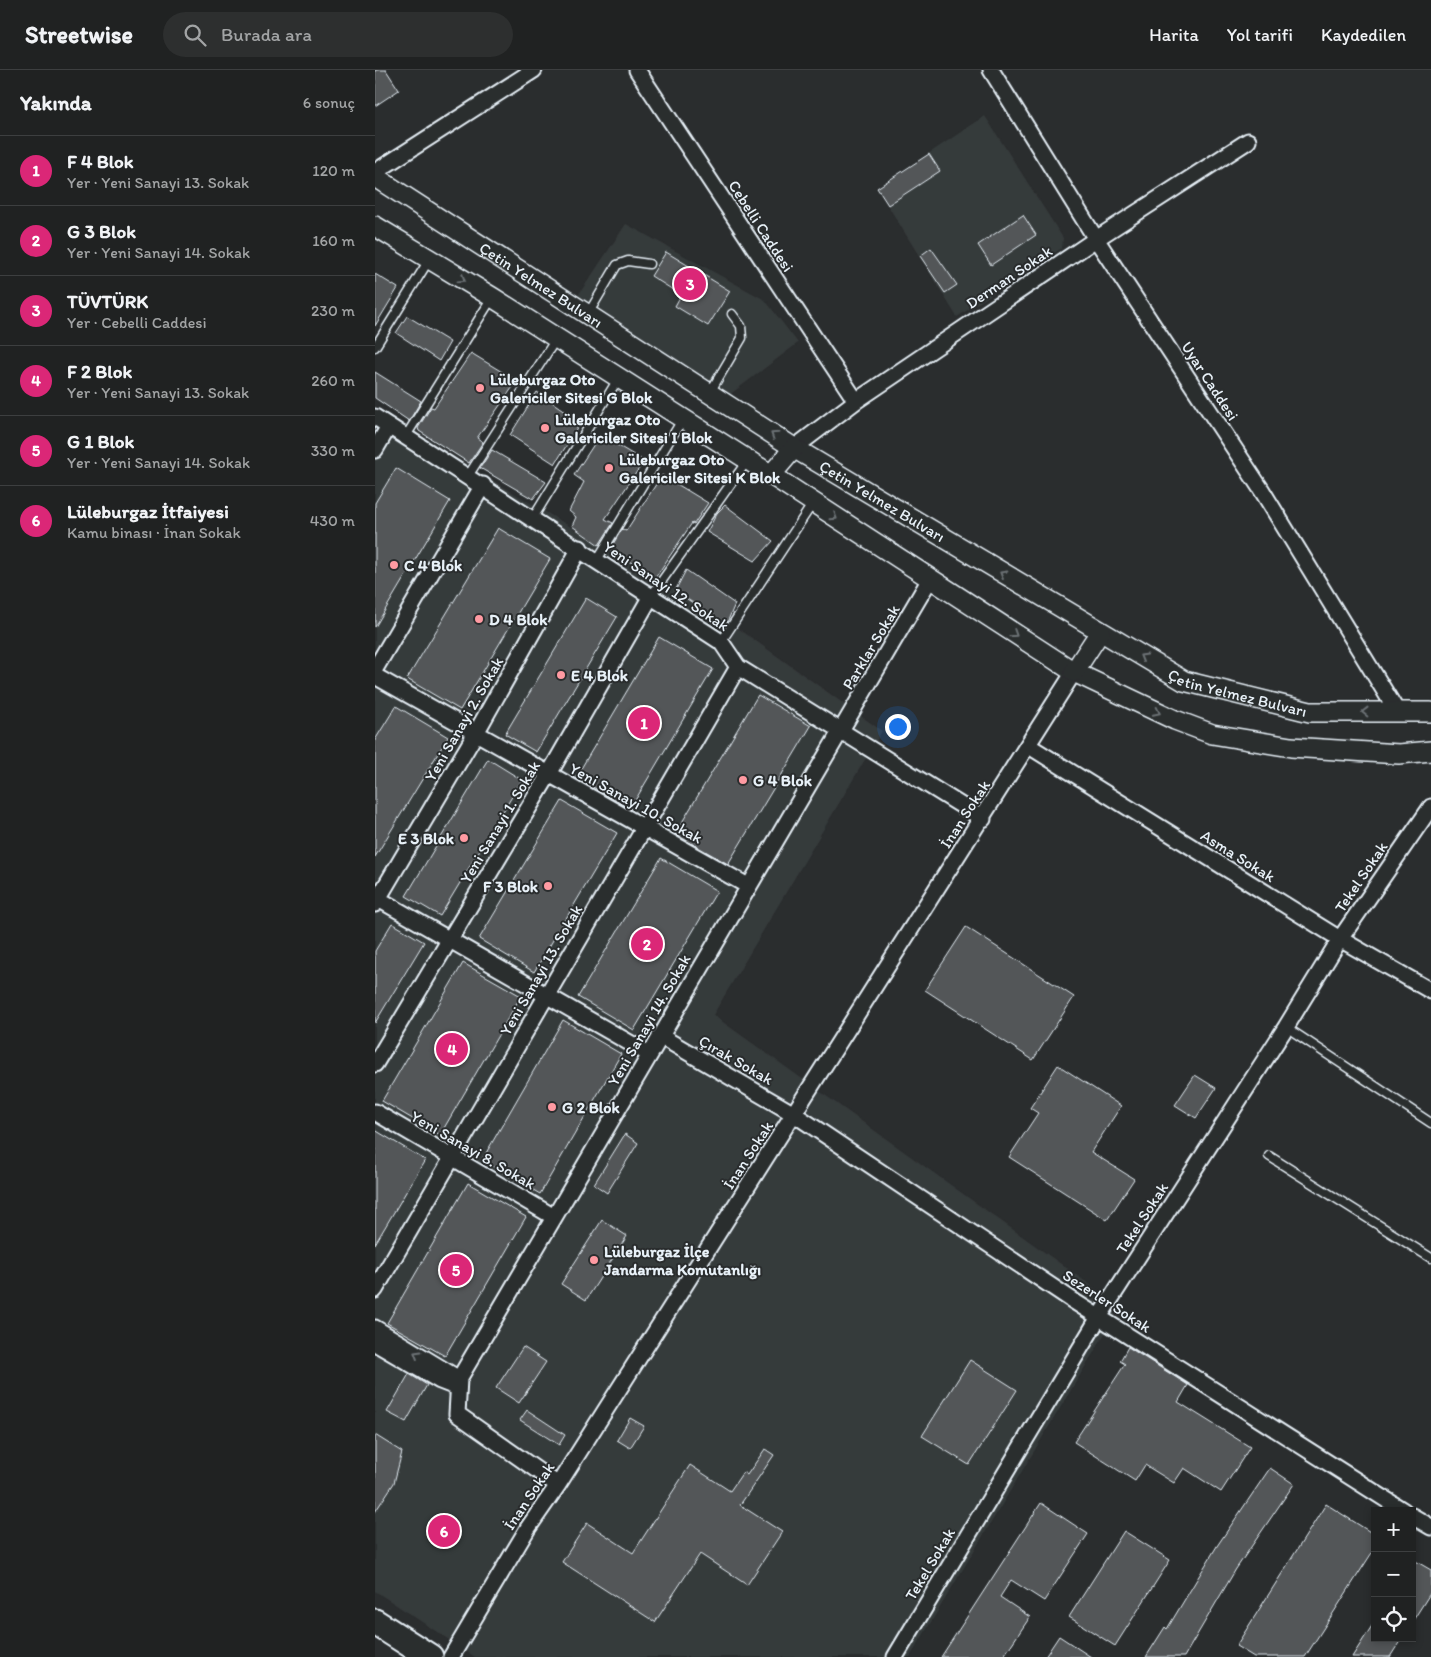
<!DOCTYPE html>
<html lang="tr">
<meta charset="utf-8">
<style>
:root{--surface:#202222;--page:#2d2f2f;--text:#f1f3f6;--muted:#a2a4a5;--line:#3d3f40;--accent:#db2777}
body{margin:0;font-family:Itim,sans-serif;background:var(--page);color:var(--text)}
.controls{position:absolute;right:15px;bottom:15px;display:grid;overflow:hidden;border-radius:0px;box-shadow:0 2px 8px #0003}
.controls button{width:45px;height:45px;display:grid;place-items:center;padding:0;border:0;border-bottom:1px solid var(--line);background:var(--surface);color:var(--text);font:25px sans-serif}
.you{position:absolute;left:522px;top:656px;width:18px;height:18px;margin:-12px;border:4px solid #fff;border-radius:50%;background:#1a73e8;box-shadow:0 0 0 8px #1a73e833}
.badge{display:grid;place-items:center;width:32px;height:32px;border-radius:50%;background:var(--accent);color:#fff;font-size:16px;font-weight:700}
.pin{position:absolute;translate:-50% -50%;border:2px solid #fff;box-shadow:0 1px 5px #0006}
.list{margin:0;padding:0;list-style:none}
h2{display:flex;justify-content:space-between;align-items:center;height:65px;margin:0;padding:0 20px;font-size:21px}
h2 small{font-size:16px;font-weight:400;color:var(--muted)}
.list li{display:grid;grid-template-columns:32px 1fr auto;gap:15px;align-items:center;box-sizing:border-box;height:70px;padding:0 20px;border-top:1px solid var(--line)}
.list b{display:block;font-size:19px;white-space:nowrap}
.list p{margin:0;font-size:16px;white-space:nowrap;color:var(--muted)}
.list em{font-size:16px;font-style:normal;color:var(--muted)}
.icon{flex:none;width:28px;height:28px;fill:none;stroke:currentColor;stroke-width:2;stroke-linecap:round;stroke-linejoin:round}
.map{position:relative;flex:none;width:1056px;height:1587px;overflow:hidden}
header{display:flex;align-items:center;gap:30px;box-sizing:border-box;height:70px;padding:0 25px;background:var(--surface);border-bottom:1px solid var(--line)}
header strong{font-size:24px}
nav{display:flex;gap:28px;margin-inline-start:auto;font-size:18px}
.search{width:350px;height:45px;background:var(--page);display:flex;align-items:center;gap:12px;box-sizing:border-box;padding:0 18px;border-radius:28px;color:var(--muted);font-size:19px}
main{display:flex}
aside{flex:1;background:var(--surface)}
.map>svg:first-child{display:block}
.built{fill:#363a3b}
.building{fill:#535759;stroke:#e8f1f8}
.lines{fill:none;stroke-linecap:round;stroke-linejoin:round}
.service-casing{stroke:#e8f1f8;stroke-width:11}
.minor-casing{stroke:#e8f1f8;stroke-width:19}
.tertiary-casing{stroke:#e8f1f8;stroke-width:22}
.trunk-casing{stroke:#e8f1f8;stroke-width:29}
.service{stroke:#2a2d2e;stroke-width:8}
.minor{stroke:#2a2d2e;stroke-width:15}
.tertiary{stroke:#2a2d2e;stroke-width:19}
.trunk{stroke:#2a2d2e;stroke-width:25}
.oneway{stroke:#6c7275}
.poi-dot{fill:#ff9aa2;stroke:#2a2d2e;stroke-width:2}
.labels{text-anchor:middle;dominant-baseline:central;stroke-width:4;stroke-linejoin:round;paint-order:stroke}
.street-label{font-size:16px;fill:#e8f1f8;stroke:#2a2d2e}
.poi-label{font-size:16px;font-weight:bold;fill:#e8f1f8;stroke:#2a2d2e;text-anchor:start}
</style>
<header>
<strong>Streetwise</strong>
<div class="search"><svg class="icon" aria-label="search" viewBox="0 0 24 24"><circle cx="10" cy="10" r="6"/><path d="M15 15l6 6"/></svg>Burada ara</div>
<nav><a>Harita</a><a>Yol tarifi</a><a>Kaydedilen</a></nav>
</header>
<main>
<aside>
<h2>Yakında<small>6 sonuç</small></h2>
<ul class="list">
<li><span class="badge">1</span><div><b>F 4 Blok</b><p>Yer · Yeni Sanayi 13. Sokak</p></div><em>120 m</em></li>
<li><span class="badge">2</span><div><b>G 3 Blok</b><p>Yer · Yeni Sanayi 14. Sokak</p></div><em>160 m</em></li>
<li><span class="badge">3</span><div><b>TÜVTÜRK</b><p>Yer · Cebelli Caddesi</p></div><em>230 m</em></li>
<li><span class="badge">4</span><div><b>F 2 Blok</b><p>Yer · Yeni Sanayi 13. Sokak</p></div><em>260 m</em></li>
<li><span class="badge">5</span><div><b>G 1 Blok</b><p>Yer · Yeni Sanayi 14. Sokak</p></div><em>330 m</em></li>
<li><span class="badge">6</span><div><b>Lüleburgaz İtfaiyesi</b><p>Kamu binası · İnan Sokak</p></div><em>430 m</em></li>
</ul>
</aside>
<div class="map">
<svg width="1056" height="1587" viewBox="0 0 1056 1587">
<rect width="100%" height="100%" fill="#2a2d2e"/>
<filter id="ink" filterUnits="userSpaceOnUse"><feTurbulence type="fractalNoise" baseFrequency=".02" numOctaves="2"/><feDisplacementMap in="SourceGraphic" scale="10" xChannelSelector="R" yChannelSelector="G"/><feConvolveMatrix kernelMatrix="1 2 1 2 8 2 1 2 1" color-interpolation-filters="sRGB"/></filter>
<g filter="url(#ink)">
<path class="built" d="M610 46 688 168 687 178 582 247 502 118Z
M251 154 390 230 423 273 353 326 202 227Z
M0 340 353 551 507 661 338 945 746 1237 535 1587H100L0 1521Z"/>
<path class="building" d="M0 0H11L24 20 0 36Z
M554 84 565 101 513 135 502 118Z
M648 145 661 165 616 195 603 175Z
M556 178 582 215 570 223 545 186Z
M291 182 355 221 333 256 300 236 306 225 276 206Z
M0 204 23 218 0 256Z
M32 246 75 272 64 291 21 263Z
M96 283 142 311 102 368 108 372 94 393 44 361 43 358 56 337 59 338Z
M0 302 46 331 34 351 0 328Z
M162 322 206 352 180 394 135 365Z
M225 365 269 391 230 449 238 453 224 475 197 456 201 447 194 441 209 412 199 405Z
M117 380 171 412 158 429 105 398Z
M21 398 75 431 0 557V433Z
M287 405 333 433 319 454 317 453 280 508 235 479 247 459 251 461Z
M350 435 398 471 380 491 332 462 342 443Z
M123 458 175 489 85 640 32 609Z
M311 500 360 534 351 555 300 521Z
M211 528 242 547 161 682 130 664Z
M284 567 338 599 255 739 201 707Z
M383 625 436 656 353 794 300 764Z
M21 636 73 667 0 787V670Z
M113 689 147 710 65 846 31 826Z
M187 731 242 763 159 902 104 869Z
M286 788 342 821 259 960 203 927Z
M17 853 49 872 0 953V881Z
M591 857 699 927 658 990 550 920Z
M88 893 146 926 65 1065 7 1031Z
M188 950 246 984 165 1124 107 1090Z
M683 995 746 1036 716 1082 759 1109 732 1150 634 1087 663 1043 655 1038Z
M820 1005 841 1018 821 1048 800 1035Z
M0 1060 50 1090 0 1174Z
M250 1064 263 1073 232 1123 219 1114Z
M93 1113 151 1147 70 1286 12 1253Z
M227 1150 252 1166 211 1230 186 1214Z
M148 1277 171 1292 144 1333 121 1318Z
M753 1277 813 1315 803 1332 875 1377 846 1422 809 1398 799 1413 770 1395 760 1411 699 1372 750 1294 745 1291Z
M595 1290 642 1320 594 1395 547 1366Z
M34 1304 52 1315 31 1352 12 1342Z
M152 1340 190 1365 184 1375 145 1350Z
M255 1348 269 1356 255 1378 242 1370Z
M0 1365 27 1382 19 1413 0 1442Z
M390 1379 399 1385 365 1435 407 1462 372 1515 325 1484 280 1552 187 1492 212 1453 258 1483 315 1395 355 1421 368 1402 372 1405Z
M895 1398 919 1414 861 1499 809 1587H771L790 1557 792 1559 842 1476Z
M666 1433 713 1464 669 1531 636 1510 625 1527 655 1547 628 1587H566Z
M951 1434 1000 1465V1478L930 1587H879L861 1576Z
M749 1461 795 1490 740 1576 694 1547Z
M1037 1489 1056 1500V1522L1037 1552Z
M1000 1551V1568H1027L1015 1587H977Z
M684 1566 716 1587H670Z"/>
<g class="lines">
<defs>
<path id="service" d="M213 244 242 195 253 191 274 194
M0 277 54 190
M334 324 367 268 366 256 357 244
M31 366 117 228
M93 406 181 269
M158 448 243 309
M222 490 307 350
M276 526 372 391
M346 572 438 433
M911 957 1056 1053
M894 1086 1056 1188"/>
<path id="minor" d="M262 0 481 331
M616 0 721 169 886 419 1023 643
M0 102 159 0
M0 347 346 572 363 597 608 749
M419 378 481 331 721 169 873 71
M0 380 14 356
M0 599 108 415
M0 606 373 816
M654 676 965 869 1056 921
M0 827 274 984
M0 834 101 663 205 478
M285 966 419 1044 700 1232 1029 1441
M0 994 174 704 276 526
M0 1042 179 1147
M0 1220 363 597
M0 1258 84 1309
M0 1273 65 1311 83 1318
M183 1415 82 1344 84 1309 555 509
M1037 1446 1056 1457
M76 1587 153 1458 183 1415 699 602
M520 1587 724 1247 911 957 965 869 1056 737"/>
<g id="tertiary">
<path id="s1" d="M0 107 419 378 809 611 935 642H1056"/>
<path d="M0 156 117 227 373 390 699 602 800 650 837 664 916 677 1024 684 1056 681"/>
<path d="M396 405 419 378"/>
<path d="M699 602 725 562"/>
</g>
<path id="trunk" d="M0 1552 55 1587"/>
</defs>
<use href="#service" class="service-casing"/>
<use href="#minor" class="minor-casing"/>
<use href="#tertiary" class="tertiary-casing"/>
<use href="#trunk" class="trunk-casing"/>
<use href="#service" class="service"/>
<use href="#minor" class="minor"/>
<use href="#tertiary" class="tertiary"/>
<use href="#trunk" class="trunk"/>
</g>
<defs><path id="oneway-chevron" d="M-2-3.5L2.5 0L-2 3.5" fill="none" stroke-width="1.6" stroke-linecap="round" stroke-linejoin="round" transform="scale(1.25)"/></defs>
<g class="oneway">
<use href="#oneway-chevron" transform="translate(87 209) rotate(32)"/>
<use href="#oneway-chevron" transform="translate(399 365) rotate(-147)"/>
<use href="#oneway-chevron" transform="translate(459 447) rotate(33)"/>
<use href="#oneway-chevron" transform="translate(628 504) rotate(-149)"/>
<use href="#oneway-chevron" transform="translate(639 564) rotate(33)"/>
<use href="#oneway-chevron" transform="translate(768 587) rotate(-150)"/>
<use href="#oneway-chevron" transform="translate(782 642) rotate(26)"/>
<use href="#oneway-chevron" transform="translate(990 642) rotate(-179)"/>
<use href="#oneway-chevron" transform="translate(42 1284) rotate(-149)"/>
</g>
</g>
<g class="poi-dot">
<circle cx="105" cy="318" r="5"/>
<circle cx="170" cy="358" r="5"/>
<circle cx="234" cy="398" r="5"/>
<circle cx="19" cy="495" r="5"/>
<circle cx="104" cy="549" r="5"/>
<circle cx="186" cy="605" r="5"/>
<circle cx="368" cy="710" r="5"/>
<circle cx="89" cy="768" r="5"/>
<circle cx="173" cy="816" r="5"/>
<circle cx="177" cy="1037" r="5"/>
<circle cx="219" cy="1190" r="5"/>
</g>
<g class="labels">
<g class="street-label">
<text transform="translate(386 156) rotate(57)">Cebelli Caddesi</text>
<text transform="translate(634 207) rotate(-34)">Derman Sokak</text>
<text stroke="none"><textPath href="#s1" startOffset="198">Çetin Yelmez Bulvarı</textPath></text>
<text transform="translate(835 311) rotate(57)">Uyar Caddesi</text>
<text stroke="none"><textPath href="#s1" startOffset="602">Çetin Yelmez Bulvarı</textPath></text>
<text transform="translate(291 516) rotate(34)">Yeni Sanayi 12. Sokak</text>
<text transform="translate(496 577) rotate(-59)">Parklar Sokak</text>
<text stroke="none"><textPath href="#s1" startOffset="1008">Çetin Yelmez Bulvarı</textPath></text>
<text transform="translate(89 649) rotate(-60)">Yeni Sanayi 2. Sokak</text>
<text transform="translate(261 733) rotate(29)">Yeni Sanayi 10. Sokak</text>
<text transform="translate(590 744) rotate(-57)">İnan Sokak</text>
<text transform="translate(125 752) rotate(-59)">Yeni Sanayi 1. Sokak</text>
<text transform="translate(863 786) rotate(32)">Asma Sokak</text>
<text transform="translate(986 807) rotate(-56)">Tekel Sokak</text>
<text transform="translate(166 900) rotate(-60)">Yeni Sanayi 13. Sokak</text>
<text transform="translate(274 950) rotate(-60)">Yeni Sanayi 14. Sokak</text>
<text transform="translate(361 990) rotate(30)">Çırak Sokak</text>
<text transform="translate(98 1080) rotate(30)">Yeni Sanayi 8. Sokak</text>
<text transform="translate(373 1085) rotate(-57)">İnan Sokak</text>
<text transform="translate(767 1148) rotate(-57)">Tekel Sokak</text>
<text transform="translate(732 1231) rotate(33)">Sezerler Sokak</text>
<text transform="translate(154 1426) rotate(-56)">İnan Sokak</text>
<text transform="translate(555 1494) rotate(-59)">Tekel Sokak</text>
</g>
<g class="poi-label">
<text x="115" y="309">Lüleburgaz Oto<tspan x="115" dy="18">Galericiler Sitesi G Blok</tspan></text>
<text x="180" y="349">Lüleburgaz Oto<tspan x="180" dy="18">Galericiler Sitesi I Blok</tspan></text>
<text x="244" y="389">Lüleburgaz Oto<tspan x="244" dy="18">Galericiler Sitesi K Blok</tspan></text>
<text x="29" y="495">C 4 Blok</text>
<text x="114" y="549">D 4 Blok</text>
<text x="196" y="605">E 4 Blok</text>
<text x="378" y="710">G 4 Blok</text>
<text x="79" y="768" text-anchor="end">E 3 Blok</text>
<text x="163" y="816" text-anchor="end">F 3 Blok</text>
<text x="187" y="1037">G 2 Blok</text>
<text x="229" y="1181">Lüleburgaz İlçe<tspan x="229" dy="18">Jandarma Komutanlığı</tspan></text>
</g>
</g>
</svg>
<div class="controls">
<button>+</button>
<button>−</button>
<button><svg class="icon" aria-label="locate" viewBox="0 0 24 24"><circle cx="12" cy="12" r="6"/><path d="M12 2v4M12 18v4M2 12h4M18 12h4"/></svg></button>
</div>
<div class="you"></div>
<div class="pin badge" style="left:269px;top:653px">1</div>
<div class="pin badge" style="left:272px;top:874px">2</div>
<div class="pin badge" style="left:315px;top:214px">3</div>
<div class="pin badge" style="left:77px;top:979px">4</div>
<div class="pin badge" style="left:81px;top:1200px">5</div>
<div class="pin badge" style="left:69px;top:1461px">6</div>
</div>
</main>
